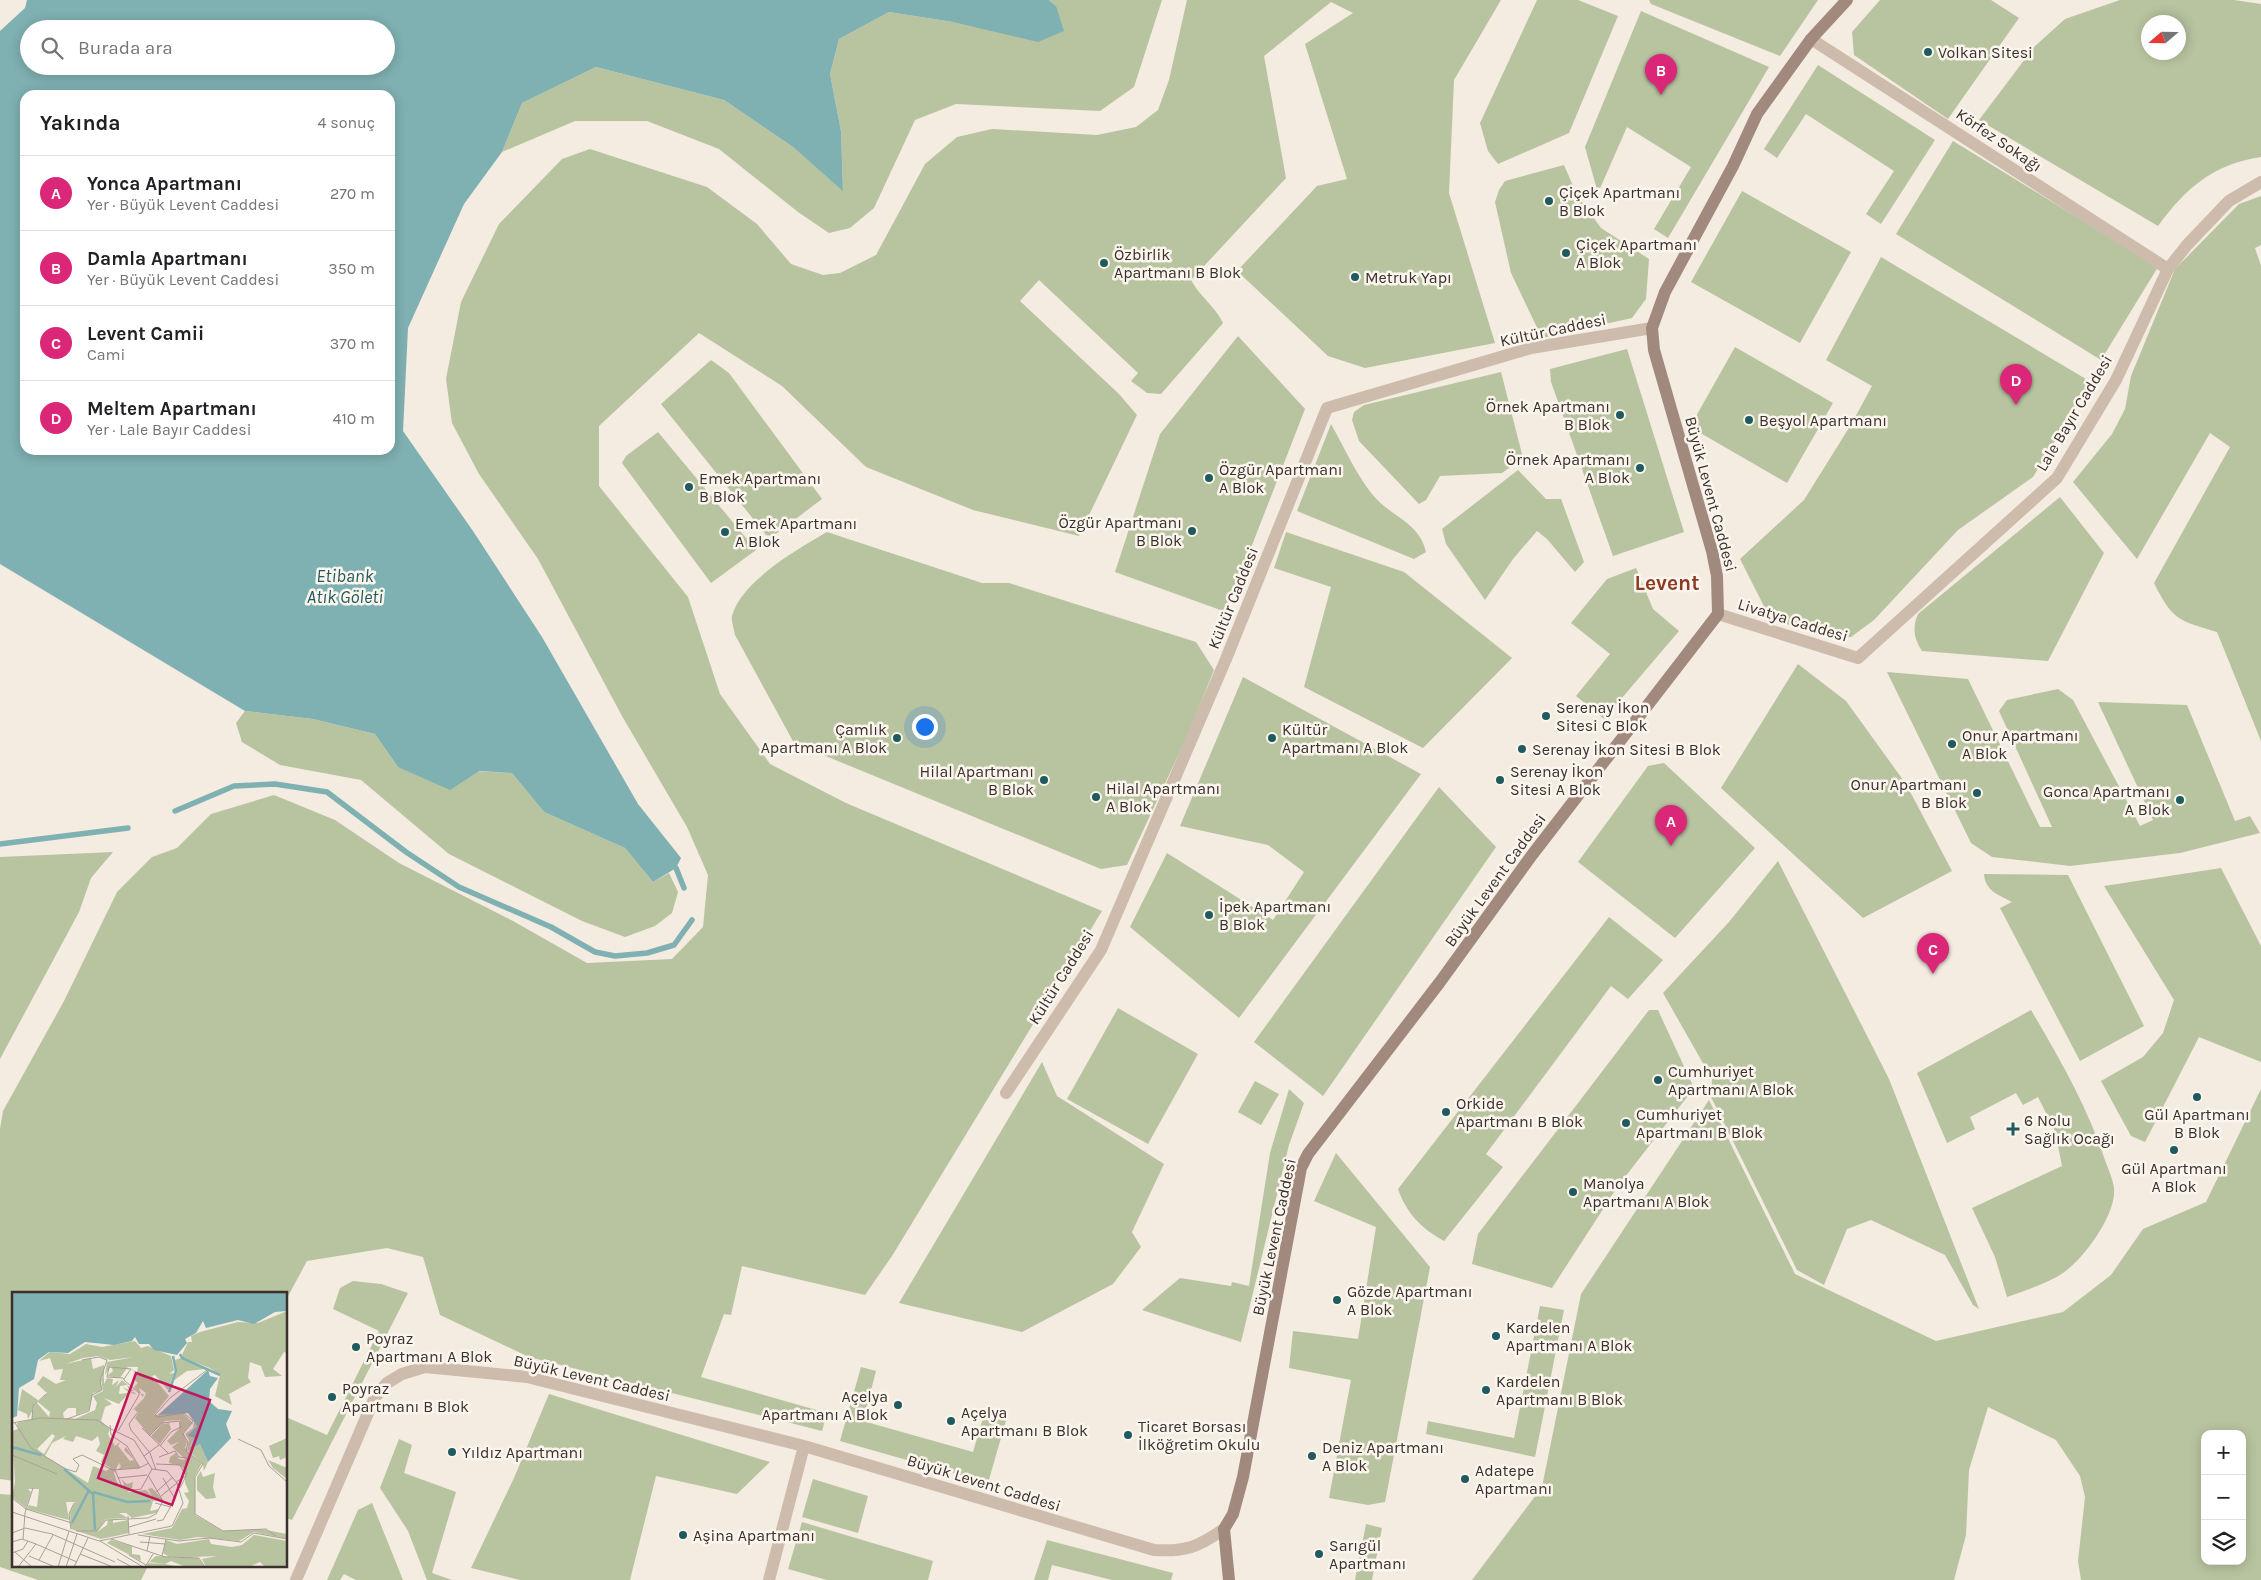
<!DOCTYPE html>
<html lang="tr">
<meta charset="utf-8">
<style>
:root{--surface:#fff;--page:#f6f6f6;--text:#202124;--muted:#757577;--line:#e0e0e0;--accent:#db2777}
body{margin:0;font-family:Karla,sans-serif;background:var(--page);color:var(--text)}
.controls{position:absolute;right:15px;bottom:15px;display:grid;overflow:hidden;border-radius:10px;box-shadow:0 2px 12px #0003}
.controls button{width:45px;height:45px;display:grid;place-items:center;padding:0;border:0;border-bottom:1px solid var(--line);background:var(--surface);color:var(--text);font:25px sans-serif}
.compass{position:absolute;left:2141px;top:15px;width:45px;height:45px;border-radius:50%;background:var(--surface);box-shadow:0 2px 12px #0003;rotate:250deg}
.you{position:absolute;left:924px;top:726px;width:18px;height:18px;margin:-12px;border:4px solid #fff;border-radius:50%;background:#1a73e8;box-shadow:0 0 0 8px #1a73e833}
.badge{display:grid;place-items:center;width:32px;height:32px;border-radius:50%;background:var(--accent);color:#fff;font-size:16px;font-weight:700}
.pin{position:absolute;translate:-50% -41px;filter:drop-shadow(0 1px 2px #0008)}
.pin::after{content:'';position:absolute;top:26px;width:18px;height:15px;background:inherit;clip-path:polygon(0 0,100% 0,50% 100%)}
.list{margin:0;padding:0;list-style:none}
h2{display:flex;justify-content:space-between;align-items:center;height:65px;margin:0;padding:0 20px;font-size:21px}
h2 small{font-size:16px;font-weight:400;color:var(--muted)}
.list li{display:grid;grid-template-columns:32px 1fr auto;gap:15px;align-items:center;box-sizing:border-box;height:75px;padding:0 20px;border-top:1px solid var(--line)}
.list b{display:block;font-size:19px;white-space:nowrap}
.list p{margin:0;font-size:16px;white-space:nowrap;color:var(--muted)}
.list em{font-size:16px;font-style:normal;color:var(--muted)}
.icon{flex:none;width:28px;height:28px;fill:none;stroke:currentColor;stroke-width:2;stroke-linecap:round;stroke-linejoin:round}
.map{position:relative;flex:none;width:2261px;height:1580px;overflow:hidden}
.search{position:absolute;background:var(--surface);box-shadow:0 2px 12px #0003;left:20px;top:20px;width:375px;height:55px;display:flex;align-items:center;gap:12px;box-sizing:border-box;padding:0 18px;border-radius:28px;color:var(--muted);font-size:19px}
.panel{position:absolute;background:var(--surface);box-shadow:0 2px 12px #0003;left:20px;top:90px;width:375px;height:365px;border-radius:15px}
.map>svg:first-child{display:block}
.green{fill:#b8c4a0;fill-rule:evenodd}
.water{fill:#7fb0b2;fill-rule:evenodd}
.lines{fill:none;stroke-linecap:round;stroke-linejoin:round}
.stream{stroke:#7fb0b2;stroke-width:5.5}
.street{stroke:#cdbbac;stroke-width:12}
.secondary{stroke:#a18a7d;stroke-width:12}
.poi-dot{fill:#1f5a5e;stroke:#fbf5ee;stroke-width:2}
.labels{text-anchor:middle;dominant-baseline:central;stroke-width:5;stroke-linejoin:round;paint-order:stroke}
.poi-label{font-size:16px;fill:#3b302b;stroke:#fbf5ee;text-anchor:start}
.street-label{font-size:16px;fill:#3b302b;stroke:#fbf5ee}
.water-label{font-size:18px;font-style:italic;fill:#1f5a5e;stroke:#fbf5ee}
.district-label{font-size:21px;font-weight:bold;fill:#8c3b22;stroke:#fbf5ee}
.inset-river{fill:none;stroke:#7fb0b2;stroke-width:2.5}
.inset-road{fill:none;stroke:#aaa098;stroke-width:1}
.view{fill:#c2185b;fill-opacity:0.15;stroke:#c2185b;stroke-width:2.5}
.inset-edge{fill:none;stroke:#3b302b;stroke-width:2.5}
</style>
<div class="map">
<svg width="2261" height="1580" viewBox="0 0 2261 1580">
<rect width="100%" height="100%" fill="#f4ebe1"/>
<path class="green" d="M1049 0H1162L1134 87 1100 111 956 104 915 120 874 208 850 228 829 233 798 212 719 149 647 121H575L502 152 522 103 596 67 724 100 793 147 843 190 841 131 830 74 839 39 889 12 953 22 1056 6Z
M1187 0H1501L1454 80 1449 193 1495 343 1365 368 1328 356 1237 271 1317 186 1347 179 1305 44 1353 13 1331 2 1264 56 1286 178 1191 280C1200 297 1215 306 1223 323L1161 394 1147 393 1131 381 1138 373 1039 280 1020 301 1119 394 1137 415 1079 536 973 510 866 467 782 386 699 333 599 426V486L688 597 720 694 770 764 846 803 1102 911 892 1256 865 1295 742 1266 731 1315 724 1314 701 1377 827 1413 822 1431 529 1357 440 1315 423 1257 387 1248 307 1261 286 1300V1294H14V1481L0 1479V1129L3 1111 64 1001 117 892 152 857 177 848 211 814 274 795 335 820 399 863 513 921 587 963 672 959 703 927 708 875 687 827 622 716 538 559 479 474 452 423 446 379 461 302 499 224 562 159 590 149 707 187 757 224 791 264 823 275 840 273 876 255 925 164 957 137 992 129 1097 135 1136 127 1158 110 1169 80Z
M1537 0H1578L1618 16 1569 133 1498 164 1488 151 1480 123Z
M1649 0H1818L1780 56 1651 4Z
M1880 0H1991L2019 18 1948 119 1854 55 1852 32Z
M2120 0H2234L2261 4V157C2213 164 2186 188 2158 226L1979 120 2034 47 2065 19ZM2178 22V52H2148V22Z
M1641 11 1769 67 1668 238 1654 229 1691 167 1627 127 1598 193 1585 147Z
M1818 65 1935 140 1881 224 1866 214 1894 171 1806 114 1777 158 1764 149Z
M1953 141 2158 267 2101 360 1896 234Z
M1564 165 1577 195 1601 228 1649 259 1646 299 1632 318 1542 338 1511 273 1495 202 1499 190 1505 181Z
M1742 191 1851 252 1800 343 1691 282Z
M2261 196V245L2255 248 2261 266V741L2217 632C2178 620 2173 621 2154 583L2230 447 2210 433 2137 559 2073 482 2112 434 2125 409 2131 376 2175 269 2239 204Z
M1881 257 2091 382 2033 477 1958 530 1874 620 1851 637H1835L1771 620 1740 559 1804 500 1852 423 1872 386 1826 360Z
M1238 336 1305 409 1226 612 1115 572 1160 434Z
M1735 347 1833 403 1787 483 1690 427Z
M1627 349 1684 532 1613 556 1551 382 1550 369Z
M711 360 729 373 822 499 773 536 766 535 661 404Z
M1501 372 1523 458 1502 473 1440 476 1426 500 1419 504 1359 441 1352 420 1354 412 1364 405Z
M1331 424C1344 447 1356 474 1372 494 1390 517 1419 521 1426 552L1414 559 1297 511Z
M658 432 756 550 711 583 622 463 626 456Z
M1518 470 1546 499H1561L1584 562 1575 572 1547 539 1537 531 1513 559 1485 600 1446 544 1442 529Z
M2060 497 2104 553 2048 661 1922 651C1914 638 1912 628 1918 614Z
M827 532 982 583H1009L1196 642 1214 670 1189 732 1127 865 1101 869 794 743 735 635C734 629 731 621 732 616 741 581 798 549 827 532Z
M1286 532 1404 572 1512 658 1423 748 1304 687 1331 587 1274 568Z
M1636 568 1653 609 1679 631 1604 719 1576 696 1610 654 1571 623 1607 579Z
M1798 664 1846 701 1906 784 1952 871 1863 918 1721 788Z
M1887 672 1968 679 2040 827H2052L1999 711 2007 700 2058 689 2073 700 2140 826 2153 820 2098 702 2187 705 2235 821 2250 816 2260 833 2180 853 2070 866 1992 857 1971 843Z
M1243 677 1421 774 1239 1018 1130 927 1167 853 1273 920 1304 872 1268 845 1180 826Z
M245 711 313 719 375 734 398 767 512 773 544 812 625 848 653 882 669 873 678 892 672 913 655 926 625 937 582 921 449 854 361 780 280 765 242 742 236 723Z
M1664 763 1755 848 1675 938 1578 862 1648 766Z
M1439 787 1496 847 1323 1096 1254 1042Z
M113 852 91 878 79 912 0 1059V857Z
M1778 861 1889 1079 1979 1309 1973 1305 1945 1255 1871 1220 1847 1229 1824 1285 1797 1270 1711 1097 1712 1079 1663 993 1729 922Z
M2221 868 2261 946V1062L2199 1037 2145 1142 2131 1136 2101 1081 2143 1057 2163 1033 2174 1000 2104 886Z
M1984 874 2068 875 2144 1026 2080 1061 2000 908 2012 902C1999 895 1985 891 1984 874Z
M1609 917 1663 960 1628 999 1611 986 1486 1154 1503 1167 1444 1241C1421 1228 1407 1214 1398 1189Z
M1118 1008 1198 1054 1148 1144 1067 1099Z
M1649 1010H1658L1694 1088 1618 1186 1552 1288 1472 1264 1478 1234Z
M2031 1010C2060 1059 2089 1110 2106 1163 2109 1171 2113 1180 2114 1188 2117 1214 2083 1260 2063 1273 2046 1284 2026 1290 2007 1297L1995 1257 1972 1208 2062 1166 2055 1131 2038 1097 2023 1105 2016 1093 1970 1117 1975 1129 1947 1143 1917 1073Z
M1042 1062 1057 1096 1164 1164 1132 1232 1141 1247 1113 1284 1022 1332 899 1303Z
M1255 1081 1279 1094 1261 1125 1238 1112Z
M1289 1089 1304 1103 1289 1145 1241 1342 1142 1310 1180 1278 1231 1286 1232 1282 1249 1286 1270 1153Z
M2261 1089V1580H2081L2078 1561 2085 1497 2080 1476 2056 1440 1988 1407 1969 1470 1966 1535 1954 1580H1472L1542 1487 1581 1294 1709 1100 1795 1274 1936 1341 2063 1312 2111 1275 2143 1229 2206 1202ZM2205 1434H2242V1561H2205Z
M1336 1153 1430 1267 1385 1502 1368 1505 1329 1498 1351 1380 1289 1368 1293 1331 1358 1339 1376 1227 1314 1201Z
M353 1281 381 1284 408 1293 292 1520 286 1518V1417L327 1435 379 1331 333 1309 340 1288Z
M1540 1306 1564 1310 1535 1457 1426 1434 1428 1421 1514 1438Z
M861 1367 876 1371 863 1421 973 1452 985 1411 1007 1417 988 1483 840 1441Z
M549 1394 770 1462 737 1494 656 1476 630 1580H520L471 1568 514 1478Z
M399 1439 412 1445 404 1473 456 1492 432 1573 452 1580H427L408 1531 380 1488Z
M813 1479 868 1496 858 1533 802 1517Z
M0 1494 14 1495V1566H148L141 1580H38L0 1567Z
M372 1503 403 1580H356L344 1574 340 1580H327L358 1510Z
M802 1522 933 1561 928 1580H827L788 1569Z
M1366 1524 1382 1528 1372 1580H1355Z
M1047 1540 1173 1573 1171 1580H1112L1052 1565 1048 1580H1034Z"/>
<path class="water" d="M27 0H1049L1056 6 1064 31 1038 42 953 22 889 12 839 39 830 74 841 131 843 191 793 147 724 100 596 67 522 103 502 152 464 204 408 328 403 431 473 531 542 637 638 804 681 858 676 868 653 882 625 848 544 812 512 773 479 771 450 790 398 767 375 734 313 719 245 711 0 564V31L25 8ZM29 29H386V66H29ZM25 95H390V450H25Z"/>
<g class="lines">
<path class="stream" d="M175 811 234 786 275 784 327 792 406 852 459 887 551 927 595 952 615 956 647 953 674 945 692 920
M0 844 128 828
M676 868 684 888"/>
<path class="street" d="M1811 39 2168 269
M1718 614 1858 658 2057 478 2116 380 2168 269 2187 245 2229 201 2261 182
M1006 1093 1101 950 1226 659 1327 408 1531 348 1652 328
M296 1580 375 1397 387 1383 402 1374 425 1367 527 1377 804 1446 1154 1550C1186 1552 1198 1547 1224 1529
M769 1580 804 1446"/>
<path class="secondary" d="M1229 1580 1224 1529 1233 1514 1243 1477 1301 1168 1308 1154 1440 982 1532 855 1718 614 1717 576 1712 551 1654 350 1652 328 1665 292 1733 166 1757 114 1811 39 1847 0"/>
</g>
<g class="poi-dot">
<circle cx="1928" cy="52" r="5"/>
<circle cx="1549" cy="201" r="5"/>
<circle cx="1566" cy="253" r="5"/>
<circle cx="1104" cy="263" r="5"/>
<circle cx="1355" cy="277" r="5"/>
<circle cx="1620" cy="415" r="5"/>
<circle cx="1749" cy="420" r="5"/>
<circle cx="1640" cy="468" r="5"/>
<circle cx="1209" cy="478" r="5"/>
<circle cx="689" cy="487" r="5"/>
<circle cx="1192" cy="531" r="5"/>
<circle cx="725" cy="532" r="5"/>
<circle cx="1546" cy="716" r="5"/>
<circle cx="897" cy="738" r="5"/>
<circle cx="1272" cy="738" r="5"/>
<circle cx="1952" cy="744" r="5"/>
<circle cx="1522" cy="749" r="5"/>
<circle cx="1044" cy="780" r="5"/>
<circle cx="1500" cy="780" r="5"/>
<circle cx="1977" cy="793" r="5"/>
<circle cx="1096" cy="797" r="5"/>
<circle cx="2180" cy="800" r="5"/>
<circle cx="1209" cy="915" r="5"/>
<circle cx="1658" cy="1080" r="5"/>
<circle cx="2197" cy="1097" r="5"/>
<circle cx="1446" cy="1112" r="5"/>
<circle cx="1626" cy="1123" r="5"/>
<path d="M2010.5 1121.5h5v5h5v5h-5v5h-5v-5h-5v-5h5z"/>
<circle cx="2174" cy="1150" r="5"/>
<circle cx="1573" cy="1192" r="5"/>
<circle cx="1337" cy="1300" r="5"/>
<circle cx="1496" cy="1336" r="5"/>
<circle cx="356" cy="1347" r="5"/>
<circle cx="1486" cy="1390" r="5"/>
<circle cx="332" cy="1397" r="5"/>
<circle cx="898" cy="1405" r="5"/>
<circle cx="951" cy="1421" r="5"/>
<circle cx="1128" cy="1435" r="5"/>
<circle cx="452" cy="1452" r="5"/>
<circle cx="1312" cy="1456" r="5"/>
<circle cx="1465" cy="1479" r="5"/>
<circle cx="683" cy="1535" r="5"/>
<circle cx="1319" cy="1554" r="5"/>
</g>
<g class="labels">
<g class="poi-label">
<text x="1938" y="52">Volkan Sitesi</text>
<text x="1559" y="192">Çiçek Apartmanı<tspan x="1559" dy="18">B Blok</tspan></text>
<text x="1576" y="244">Çiçek Apartmanı<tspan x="1576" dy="18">A Blok</tspan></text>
<text x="1114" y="254">Özbirlik<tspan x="1114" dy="18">Apartmanı B Blok</tspan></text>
<text x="1365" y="277">Metruk Yapı</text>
<text x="1610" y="406" text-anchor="end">Örnek Apartmanı<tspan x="1610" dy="18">B Blok</tspan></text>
<text x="1759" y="420">Beşyol Apartmanı</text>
<text x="1630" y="459" text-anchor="end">Örnek Apartmanı<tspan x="1630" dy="18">A Blok</tspan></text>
<text x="1219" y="469">Özgür Apartmanı<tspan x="1219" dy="18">A Blok</tspan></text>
<text x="699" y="478">Emek Apartmanı<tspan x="699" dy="18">B Blok</tspan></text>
<text x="1182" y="522" text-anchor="end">Özgür Apartmanı<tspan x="1182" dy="18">B Blok</tspan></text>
<text x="735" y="523">Emek Apartmanı<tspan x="735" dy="18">A Blok</tspan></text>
<text x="1556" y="707">Serenay İkon<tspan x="1556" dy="18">Sitesi C Blok</tspan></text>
<text x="887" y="729" text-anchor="end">Çamlık<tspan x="887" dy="18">Apartmanı A Blok</tspan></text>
<text x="1282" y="729">Kültür<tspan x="1282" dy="18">Apartmanı A Blok</tspan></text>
<text x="1962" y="735">Onur Apartmanı<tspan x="1962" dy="18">A Blok</tspan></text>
<text x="1532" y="749">Serenay İkon Sitesi B Blok</text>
<text x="1034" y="771" text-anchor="end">Hilal Apartmanı<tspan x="1034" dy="18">B Blok</tspan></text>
<text x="1510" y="771">Serenay İkon<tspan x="1510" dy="18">Sitesi A Blok</tspan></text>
<text x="1967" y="784" text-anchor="end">Onur Apartmanı<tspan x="1967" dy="18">B Blok</tspan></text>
<text x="1106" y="788">Hilal Apartmanı<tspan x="1106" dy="18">A Blok</tspan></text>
<text x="2170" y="791" text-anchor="end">Gonca Apartmanı<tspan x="2170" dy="18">A Blok</tspan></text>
<text x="1219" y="906">İpek Apartmanı<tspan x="1219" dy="18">B Blok</tspan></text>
<text x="1668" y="1071">Cumhuriyet<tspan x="1668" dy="18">Apartmanı A Blok</tspan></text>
<text x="1456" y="1103">Orkide<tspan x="1456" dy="18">Apartmanı B Blok</tspan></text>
<text x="1636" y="1114">Cumhuriyet<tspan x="1636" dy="18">Apartmanı B Blok</tspan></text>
<text x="2197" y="1114" text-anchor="middle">Gül Apartmanı<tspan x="2197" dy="18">B Blok</tspan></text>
<text x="2024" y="1120">6 Nolu<tspan x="2024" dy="18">Sağlık Ocağı</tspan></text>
<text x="2174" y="1168" text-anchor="middle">Gül Apartmanı<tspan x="2174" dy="18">A Blok</tspan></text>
<text x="1583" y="1183">Manolya<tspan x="1583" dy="18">Apartmanı A Blok</tspan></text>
<text x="1347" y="1291">Gözde Apartmanı<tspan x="1347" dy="18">A Blok</tspan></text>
<text x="1506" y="1327">Kardelen<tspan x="1506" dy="18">Apartmanı A Blok</tspan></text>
<text x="366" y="1338">Poyraz<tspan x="366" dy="18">Apartmanı A Blok</tspan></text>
<text x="1496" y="1381">Kardelen<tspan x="1496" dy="18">Apartmanı B Blok</tspan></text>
<text x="342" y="1388">Poyraz<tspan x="342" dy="18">Apartmanı B Blok</tspan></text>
<text x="888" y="1396" text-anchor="end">Açelya<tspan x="888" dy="18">Apartmanı A Blok</tspan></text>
<text x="961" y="1412">Açelya<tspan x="961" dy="18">Apartmanı B Blok</tspan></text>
<text x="1138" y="1426">Ticaret Borsası<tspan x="1138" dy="18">İlköğretim Okulu</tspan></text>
<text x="1322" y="1447">Deniz Apartmanı<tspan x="1322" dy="18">A Blok</tspan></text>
<text x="462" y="1452">Yıldız Apartmanı</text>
<text x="1475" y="1470">Adatepe<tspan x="1475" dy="18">Apartmanı</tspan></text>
<text x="693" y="1535">Aşina Apartmanı</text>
<text x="1329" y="1545">Sarıgül<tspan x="1329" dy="18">Apartmanı</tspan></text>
</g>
<g class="street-label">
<text transform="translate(1999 140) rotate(34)">Körfez Sokağı</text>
<text transform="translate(1553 330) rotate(-12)">Kültür Caddesi</text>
<text transform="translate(2074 413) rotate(-59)">Lale Bayır Caddesi</text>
<text transform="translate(1711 494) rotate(75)">Büyük Levent Caddesi</text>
<text transform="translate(1233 598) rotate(-68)">Kültür Caddesi</text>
<text transform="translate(1793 620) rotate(17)">Livatya Caddesi</text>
<text transform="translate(1495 880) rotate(-54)">Büyük Levent Caddesi</text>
<text transform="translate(1061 977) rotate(-58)">Kültür Caddesi</text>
<text transform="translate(1274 1237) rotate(-78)">Büyük Levent Caddesi</text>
<text transform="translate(592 1378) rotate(13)">Büyük Levent Caddesi</text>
<text transform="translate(984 1483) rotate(17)">Büyük Levent Caddesi</text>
</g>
<g class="water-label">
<text x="345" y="576">Etibank<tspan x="345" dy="21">Atık Göleti</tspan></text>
</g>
<g class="district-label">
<text x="1667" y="583">Levent</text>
</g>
</g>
<g transform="translate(12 1292)">
<rect width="275" height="275" fill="#f4ebe1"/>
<path d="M275 19V61L272 60 261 77 270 84 253 85 249 74 238 70 236 86 239 90 217 102 220 113 203 104 208 83 198 76 169 65 176 50H180L179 44 188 40 226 30 246 31ZM123 49 129 56 136 54 159 64 162 78 157 82 162 81 156 98 143 83 140 84 157 104 142 123 171 121 181 131 171 141 175 150 173 156 190 171 183 184V223L211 239 249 237 275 242V247L242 240 227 249 186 245 168 248 130 242 160 236 170 217 175 216 177 209 172 201 177 200 173 191V178L169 174 157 171 158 165 164 161 167 167 174 168 160 155 167 150 159 153 155 149 167 137 168 128 153 129 137 143 123 126 126 121 122 117 117 122 132 106 134 101 127 96 129 102H132L131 105 122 95 126 91 121 86 124 82 119 76 125 81 126 75H115L118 78 115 76 108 86 95 84 101 79 99 74 93 83 95 70 122 65 98 68 86 64 71 66 54 72 79 66 81 77 92 73V84L89 86V99L81 101 77 118 64 123V116H56L51 121 52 126 63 127 83 118 85 111 81 104 91 99 89 87 92 84V92L95 86 101 87 100 93 107 88 104 95 110 88 122 99 116 100 111 95 117 98 115 93 108 94 107 102 122 100 124 102 117 101 107 112 92 106 100 112 93 115 89 129 98 137 96 142 103 154 108 150 106 154 118 169 122 168 112 158 114 155 128 176 107 177 109 174 107 171 102 181 105 190 110 195 112 192 109 187 115 192 121 190 120 196 114 197 116 200 134 198 140 204 136 197 140 196 151 208 141 209 138 219 147 217 144 221 120 226 114 221H107L116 226 94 227 85 240 95 233 96 228H101V231L116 228 117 241 89 247 59 237 58 221 63 210H54L57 228 15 217 17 213 25 215 27 197H16L19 200 14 216 0 205 3 190 0 139 6 137 5 131 20 127V118L25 111 37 125 38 120 26 110 35 101 25 92 31 84 44 92 54 88H48L51 77 42 78 38 66 27 69 38 60 58 62 74 52 90 55ZM40 142 43 144 32 162 25 157ZM54 144 51 147 61 150 64 144 80 149 86 144 88 152 84 159 92 163 89 170 99 176 94 179 81 174 76 191 33 164 40 151ZM169 66 177 69 193 77 175 79 161 89 165 80 163 68ZM10 97 26 108 16 127 15 122 6 118ZM182 128 185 134 175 144 182 146 178 155 188 152 196 170 192 179 191 173 175 159 177 148 173 142 181 136ZM157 131 159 137 148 152 139 144 150 132ZM275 146V165L268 168 267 164 261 166 257 154ZM256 168 275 176V187L261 176ZM189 179 191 185 203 181 201 195 204 206 194 207 185 198V185ZM242 243 275 249V275H253L248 270 237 275H194L190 267 205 264 159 266 151 261 154 248 165 252 197 247 199 252 220 255 230 253ZM99 248 120 254V262L128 263 129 269 95 251ZM144 264 186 266 193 275H174L159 269 153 272 169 275H134L136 271 153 272 137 270Z" fill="#b8c4a0" fill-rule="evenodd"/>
<path d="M0 0H275V19L263 20 242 32 226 28 194 36 191 29 184 41 173 47 175 51 165 63 142 58 137 52H127L123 45 120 49 102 53 73 50 56 61 37 60 26 68 22 87 7 96 5 124 0 126ZM196 78 198 84 206 86 198 97 197 109 206 117 220 119 214 132 219 146 196 170 188 152 178 157 182 146 175 144 185 134 176 121 146 123Z" fill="#7fb0b2"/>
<path class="inset-river" d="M168 62 170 66 208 83M157 100 164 79 161 64M0 155 29 163M52 177 81 202 83 238M81 200 115 210 138 209M60 231 77 198"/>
<path class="inset-road" d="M195 78 158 106 143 123 146 125 172 121 181 129 171 142 176 150 174 159 191 172 183 185V222L211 239 254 237 264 244M125 121 117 132 119 138 138 161 144 178M20 127 21 114 34 102M55 127 77 119 80 103 90 98 88 89 95 68 87 65 70 68M0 131 28 126 85 128 99 137M3 131 19 156 54 177 64 180 67 173 61 167 70 163 101 178 127 176 137 171M98 133 99 143 115 154 128 176M130 136 157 162M106 139 127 103V101L112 88V87L111 86 95 85 97 75 119 77 112 87M137 144 150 131 167 129 169 135 159 140 148 154M226 147 249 158 257 174 275 190M0 163 45 182M132 164 147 153M147 165 163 159 167 165 174 166V184L164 190M144 172 168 173 174 184 168 196M103 178 110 195M106 186 135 183M114 199 129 197 140 177M144 200 161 185M149 204 165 191M0 206 14 217 60 231M143 211 159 215M0 220 87 249 160 234 171 211 165 191 155 179 140 177 122 148 99 137M116 224 117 242M145 229 151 228 163 207 151 186M117 235 144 227M59 237 57 222 62 211M64 239H85L94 228 136 226 144 222 151 209 136 183M0 241 13 236 40 242 103 270M126 243 167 249 197 246 229 250 242 241 275 247M99 247 153 265 187 266 193 275M11 248 13 221 21 196M88 249 131 275M0 250 10 247 24 252 65 270M128 250 153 252M135 259 138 244M3 260 20 275M0 261 11 257 16 249M68 262 101 275M117 263 134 273M17 264 43 275M150 264 154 247M105 267 120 275M27 268 41 243M6 275 24 252M46 275 57 239M54 275 65 242M62 275 76 246M133 275 141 262"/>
<path class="view" d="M124 81 198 108 160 213 86 186Z"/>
<rect width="275" height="275" class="inset-edge"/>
</g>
</svg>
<div class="controls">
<button>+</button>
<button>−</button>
<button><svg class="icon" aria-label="layers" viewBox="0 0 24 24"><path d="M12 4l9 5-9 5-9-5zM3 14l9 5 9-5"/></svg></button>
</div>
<svg class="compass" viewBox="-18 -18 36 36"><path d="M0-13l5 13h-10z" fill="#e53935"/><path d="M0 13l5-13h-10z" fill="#757577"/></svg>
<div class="you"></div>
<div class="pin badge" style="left:1671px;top:846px">A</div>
<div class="pin badge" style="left:1661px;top:95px">B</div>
<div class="pin badge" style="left:1933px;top:974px">C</div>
<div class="pin badge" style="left:2016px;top:405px">D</div>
<div class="search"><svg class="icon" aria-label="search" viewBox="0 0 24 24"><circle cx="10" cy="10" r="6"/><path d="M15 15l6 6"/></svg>Burada ara</div>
<section class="panel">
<h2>Yakında<small>4 sonuç</small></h2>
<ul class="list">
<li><span class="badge">A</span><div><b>Yonca Apartmanı</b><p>Yer · Büyük Levent Caddesi</p></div><em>270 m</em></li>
<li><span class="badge">B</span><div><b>Damla Apartmanı</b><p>Yer · Büyük Levent Caddesi</p></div><em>350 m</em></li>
<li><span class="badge">C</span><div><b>Levent Camii</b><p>Cami</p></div><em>370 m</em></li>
<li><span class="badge">D</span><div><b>Meltem Apartmanı</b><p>Yer · Lale Bayır Caddesi</p></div><em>410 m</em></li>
</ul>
</section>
</div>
